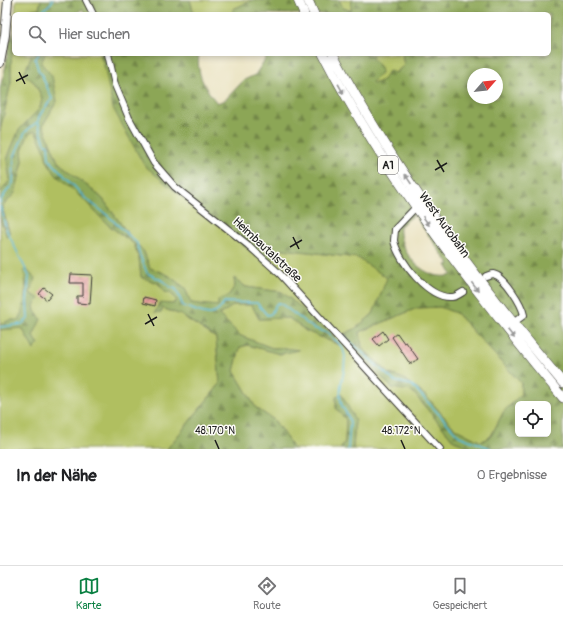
<!DOCTYPE html>
<html lang="de">
<meta charset="utf-8">
<style>
:root{--surface:#fff;--page:#f6f6f6;--text:#202124;--muted:#757577;--line:#e0e0e0;--accent:#0b8043}
body{margin:0;font-family:Pangolin,sans-serif;background:var(--page);color:var(--text)}
.controls{position:absolute;right:12px;bottom:12px;display:grid;overflow:hidden;border-radius:6px;box-shadow:0 2px 6px #0003}
.controls button{width:36px;height:36px;display:grid;place-items:center;padding:0;border:0;border-bottom:1px solid var(--line);background:var(--surface);color:var(--text);font:20px sans-serif}
.compass{position:absolute;left:467px;top:68px;width:36px;height:36px;border-radius:50%;background:var(--surface);box-shadow:0 2px 6px #0003;rotate:62deg}
.list{margin:0;padding:0;list-style:none}
h2{display:flex;justify-content:space-between;align-items:center;height:52px;margin:0;padding:0 16px;font-size:17px}
h2 small{font-size:13px;font-weight:400;color:var(--muted)}
.icon{flex:none;width:22px;height:22px;fill:none;stroke:currentColor;stroke-width:2;stroke-linecap:round;stroke-linejoin:round}
.map{position:relative;flex:none;width:563px;height:449px;overflow:hidden}
.search{position:absolute;background:var(--surface);box-shadow:0 2px 6px #0003;left:12px;right:12px;top:12px;height:44px;display:flex;align-items:center;gap:10px;box-sizing:border-box;padding:0 14px;border-radius:6px;color:var(--muted);font-size:15px}
.sheet{height:116px;background:var(--surface)}
nav{display:flex;justify-content:space-around;align-items:center;box-sizing:border-box;height:56px;border-top:1px solid var(--line);background:var(--surface);font-size:11px;color:var(--muted)}
nav a{display:grid;justify-items:center;gap:2px}
nav .on{color:var(--accent)}
.map>svg:first-child{display:block}
.grass{fill:#b0bf61;stroke:#666e3e}
.forest{fill:url(#forest-firs);stroke:#54613a;fill-rule:evenodd}
.lines{fill:none;stroke-linecap:round;stroke-linejoin:round}
.stream{stroke:#55b9d4;stroke-width:1.5}
.building{fill:url(#building-cross-hatch)}
.minor-casing{stroke:#3b3a34;stroke-width:8}
.major-casing{stroke:#3b3a34;stroke-width:10}
.highway-casing{stroke:#3b3a34;stroke-width:10}
.minor{stroke:#fff;stroke-width:6}
.major{stroke:#fff;stroke-width:8}
.highway{stroke:#fff;stroke-width:9}
.oneway{fill:#999}
.ticks{fill:none;stroke:#1c1c1c;stroke-width:1.5}
.labels{text-anchor:middle;dominant-baseline:central;stroke-width:3;stroke-linejoin:round;paint-order:stroke}
.shield{fill:#fdfcf7;stroke:#605f5e;stroke-width:1}
.shield-label{font-size:11px;font-weight:bold;fill:#1c1c1c}
.street-label{font-size:12px;fill:#1c1c1c;stroke:#fdfcf7}
.ticks-label{font-size:10px;text-anchor:middle;fill:#1c1c1c;stroke:#fdfcf7;stroke-width:3;stroke-linejoin:round;paint-order:stroke}
</style>
<div class="map">
<svg width="563" height="449" viewBox="0 0 563 449">
<defs>
<pattern id="forest-firs" width="22" height="20" patternUnits="userSpaceOnUse"><rect width="22" height="20" fill="#8ca657"/><path d="M5 1l3.5 6h-7zM16 11l3.5 6h-7z" fill="#728647"/></pattern>
<pattern id="building-cross-hatch" width="8" height="8" patternUnits="userSpaceOnUse"><rect width="8" height="8" fill="#e2908f"/><path d="M0 0l8 8M0 8l8-8" fill="none" stroke="#b67574"/></pattern>
</defs>
<rect width="100%" height="100%" fill="#fdfcf7"/>
<filter id="ink" filterUnits="userSpaceOnUse"><feTurbulence type="fractalNoise" baseFrequency=".025" numOctaves="2"/><feDisplacementMap in="SourceGraphic" scale="8" xChannelSelector="R" yChannelSelector="G"/><feConvolveMatrix kernelMatrix="1 2 1 2 8 2 1 2 1" color-interpolation-filters="sRGB"/></filter>
<filter id="wash" filterUnits="userSpaceOnUse"><feTurbulence type="fractalNoise" baseFrequency=".012" numOctaves="4" result="noise"/><feDisplacementMap in="SourceGraphic" scale="16" xChannelSelector="R" yChannelSelector="G"/><feGaussianBlur stdDeviation="0.9" result="paint"/><feColorMatrix in="noise" values="0 0 0 0 0 0 0 0 0 0 0 0 0 0 0 0 0 1.4 0 .05"/><feComposite in="paint" operator="in"/></filter>
<g filter="url(#wash)">
<rect width="100%" height="100%" fill="#e9e1bd"/>
<path class="grass" d="M16 0H41L39 9H33L31 14H15Z
M190 0H251V1L233 9V14H194Z
M339 0H352L351 11 343 8Z
M14 24V54H32L24 74 35 83 42 98 40 108 19 130 11 149 7 160 10 180 0 193V131L11 82V65Z
M45 54H100L104 65 170 187 230 234 267 265 283 249 358 258 388 278 373 314 355 329 342 335 392 388 412 391 454 441 475 449H353L355 420 336 408 346 420 345 441 341 449H294L274 420 256 408 234 371 240 347 248 345 280 354 285 348H272L241 336 219 315 234 305H252L259 319 289 318 306 331 339 345 331 333 282 292 246 287 234 279 235 286 228 296 219 300 218 307 191 303 185 288 168 275 150 268 144 252 129 235 102 198 58 162 43 125 57 101 41 63Z
M373 54H402L404 65C395 74 385 80 373 84L372 82V58Z
M35 130 45 149 47 161 107 224 134 244 139 258 141 277 158 283 165 292 172 294 177 301 173 304 162 308 181 315 216 338 220 384 167 449H0V217L3 228 10 234 2 207 15 193 23 161 22 150 29 133Z
M440 307 456 313 521 383V394L504 411 491 436 481 442 454 428 427 397 404 379 390 374 362 348 360 332 417 308Z"/>
<path class="forest" d="M41 0H190L194 14H85L83 9 74 14H31L32 9H39Z
M251 0H339L343 8 351 11 352 0H563V449H475L454 441 412 391 392 388 341 335 355 329 373 314 387 278 358 258 283 249 266 265 230 234 170 187 144 165 113 108 104 65 100 54H199C196 75 205 88 217 103L225 100 244 80 255 75 266 58 264 54H373L372 58 380 67 381 73 372 82 373 84 383 80 389 71 396 73 404 65 402 54H549V14H233V9L251 1ZM473 74H497V98H473ZM414 215 449 264 446 265 452 275C426 283 397 252 400 226ZM440 307 456 313 521 383V394L504 411 491 436 481 442 454 428 427 397 404 379 390 374 362 348 360 332 417 308ZM518 404H548V434H518Z
M13 33 11 65V82L0 131V88L6 65 9 42Z
M32 54H45L41 63 52 76 57 101 43 125 58 162 102 198 129 235 144 252 150 268 168 275 185 288 191 303 218 306V300L228 296 235 286 234 278 246 287 282 292 331 333 340 345 306 331 289 318 259 319 252 305H234L219 315 241 336 272 348H285L299 350 280 354 248 345 240 347 234 371 256 408 274 420 294 449H167L220 384 216 338 181 315 162 308V312L155 313 159 303 173 304 177 301 172 294 165 292 158 283 141 277 139 258 134 244 107 224 85 201 56 175 47 161 44 149 35 131 29 133 22 150 23 161 15 193 2 207 10 234 7 238 0 217V193L10 180 7 160 11 149 19 130 40 108 42 98 35 83 24 74Z
M26 269 35 278 30 293 40 299 34 305 35 311 41 319 33 336 35 340 39 343 34 350 22 328 0 330V324L10 320H20C23 305 29 285 23 271Z
M341 393 355 420 353 449H341L345 441 346 420 336 408V397Z"/>
<g class="lines">
<path class="stream" d="M39 14 52 2V0
M39 54 35 59 39 72 42 74C44 83 49 90 52 99 34 121 36 117 45 143L48 145 49 159 85 198 107 215 137 243 139 253 147 273 163 281 170 287 176 289 183 306C200 311 215 323 224 302L257 303 267 315 271 314 276 304 280 303 313 328 328 333 333 339 337 341 343 349 345 356 344 371 341 384 340 396 342 406 348 416 350 423 348 449
M0 203 2 198 13 183 14 157 25 132 37 122
M0 206 7 231 29 276 27 301 28 319 22 324 0 327
M341 339 344 336 394 381 412 385 459 436 492 449"/>
</g>
<g id="blocks">
<path class="building" d="M71 274 92 275 90 304 77 303V296H83V283H70Z
M44 288 52 294 47 300 39 294Z
M144 297 156 300 155 306 143 303Z
M383 331 388 339 379 346 373 339Z
M397 333 404 343 406 342 418 359 410 364 392 337Z"/>
</g>
</g>
<g filter="url(#ink)">
<use href="#blocks" fill-opacity="0" stroke="#3b3a34" stroke-width="1"/>
<g class="lines">
<defs>
<path id="minor" d="M86 0 93 14
M108 54 115 85 129 118 154 163 175 187 248 245 280 274 440 449
M416 207 395 229C395 233 394 238 394 241 399 262 429 299 452 297 456 297 460 294 463 292
M486 276C489 275 491 274 493 274 505 276 522 305 524 315L513 323"/>
<path id="major" d="M0 63 5 35 8 0"/>
<path id="highway" d="M298 0 304 14
M308 0 314 14
M323 54C387 178 474 290 563 398
M333 54C396 173 477 281 563 383"/>
</defs>
<use href="#minor" class="minor-casing"/>
<use href="#major" class="major-casing"/>
<use href="#highway" class="highway-casing"/>
<use href="#minor" class="minor"/>
<use href="#major" class="major"/>
<use href="#highway" class="highway"/>
</g>
<defs><path id="oneway-solid" d="M-6-.8H1V-3.2L6.5 0L1 3.2V.8H-6Z"/></defs>
<g class="oneway">
<use href="#oneway-solid" transform="translate(341 89) rotate(61)"/>
<use href="#oneway-solid" transform="translate(408 179) rotate(-124)"/>
<use href="#oneway-solid" transform="translate(426 221) rotate(55)"/>
<use href="#oneway-solid" transform="translate(475 287) rotate(53)"/>
<use href="#oneway-solid" transform="translate(511 334) rotate(52)"/>
</g>
</g>
<path class="ticks" d="M19 72 25 84M16 81 28 75M437 160 444 172M435 170 447 163M293 237 299 249M290 247 302 240M148 314 154 326M145 324 157 317M215 440 219 449M401 440 405 449"/>
<g class="labels">
<rect class="shield" x="378" y="156" width="20" height="18" rx="3"/>
<g class="shield-label">
<text x="388" y="165">A1</text>
</g>
<g class="street-label">
<text transform="translate(444 225) rotate(54)">West Autobahn</text>
<text transform="translate(267 250) rotate(43)">Heimbautalstraße</text>
</g>
</g>
<g class="ticks-label">
<text x="215" y="434">48.170°N</text>
<text x="401" y="434">48.172°N</text>
</g>
</svg>
<div class="controls">
<button><svg class="icon" aria-label="locate" viewBox="0 0 24 24"><circle cx="12" cy="12" r="6"/><path d="M12 2v4M12 18v4M2 12h4M18 12h4"/></svg></button>
</div>
<svg class="compass" viewBox="-18 -18 36 36"><path d="M0-13l5 13h-10z" fill="#e53935"/><path d="M0 13l5-13h-10z" fill="#757577"/></svg>
<div class="search"><svg class="icon" aria-label="search" viewBox="0 0 24 24"><circle cx="10" cy="10" r="6"/><path d="M15 15l6 6"/></svg>Hier suchen</div>
</div>
<section class="sheet">
<h2>In der Nähe<small>0 Ergebnisse</small></h2>
<ul class="list">
</ul>
</section>
<nav>
<a class="on"><svg class="icon" aria-label="map" viewBox="0 0 24 24"><path d="M3 6l6-2 6 2 6-2v14l-6 2-6-2-6 2zM9 4v14M15 6v14"/></svg>Karte</a>
<a><svg class="icon" aria-label="directions" viewBox="0 0 24 24"><path d="M12 3l9 9-9 9-9-9zM9 14v-3h6M13 9l2 2-2 2"/></svg>Route</a>
<a><svg class="icon" aria-label="saved" viewBox="0 0 24 24"><path d="M7 4h10v16l-5-4-5 4z"/></svg>Gespeichert</a>
</nav>
